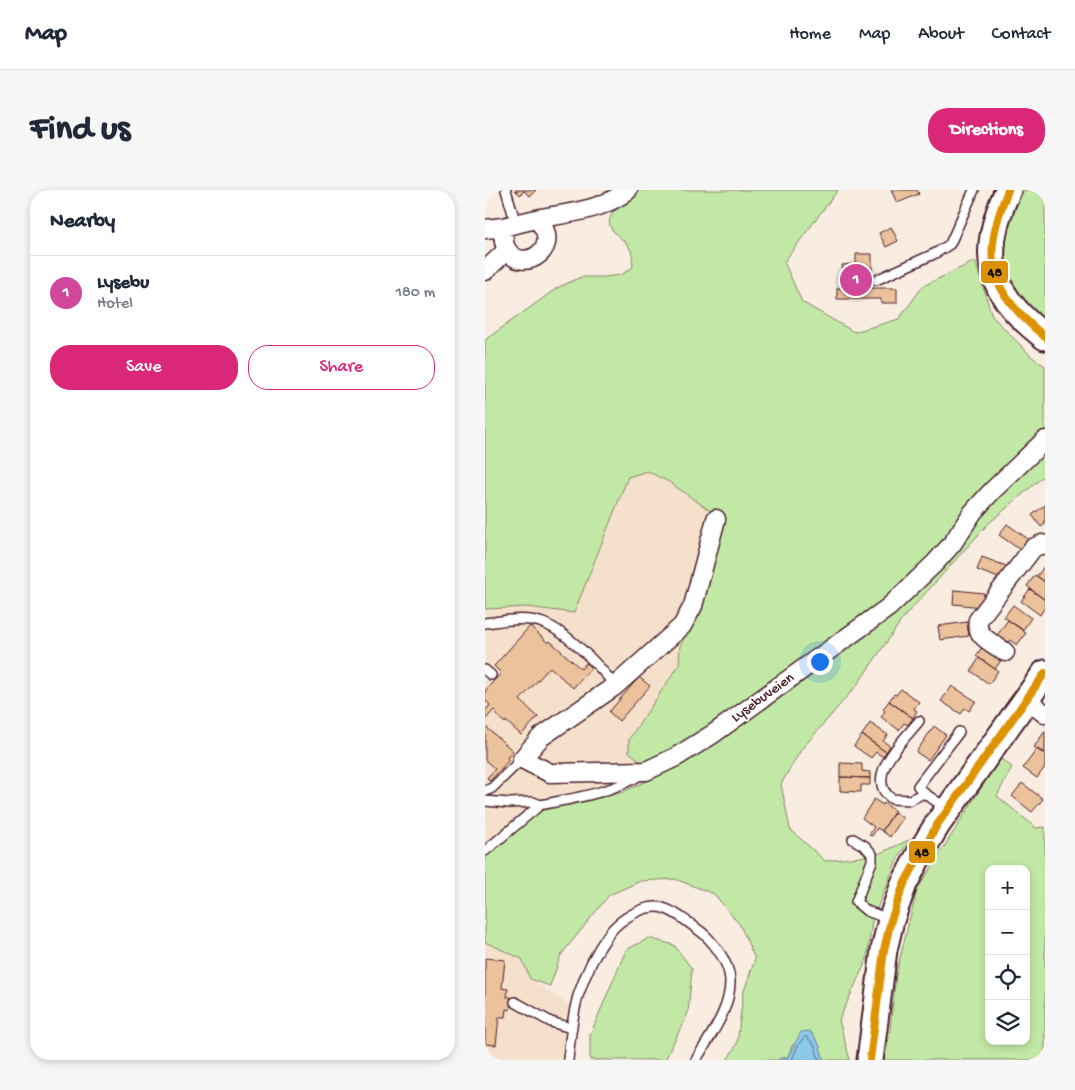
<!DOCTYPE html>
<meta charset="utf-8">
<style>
:root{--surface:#fff;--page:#f6f6f7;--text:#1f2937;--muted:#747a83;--line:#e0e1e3;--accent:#db2777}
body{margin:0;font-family:"Gochi Hand",sans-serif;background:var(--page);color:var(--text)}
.controls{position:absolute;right:15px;bottom:15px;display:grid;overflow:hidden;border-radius:10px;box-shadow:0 2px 8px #0003}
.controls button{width:45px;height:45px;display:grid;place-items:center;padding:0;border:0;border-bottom:1px solid var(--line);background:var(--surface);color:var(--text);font:25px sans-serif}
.you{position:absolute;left:334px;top:471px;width:18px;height:18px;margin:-12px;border:4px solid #fff;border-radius:50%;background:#1a73e8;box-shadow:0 0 0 8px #1a73e833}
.badge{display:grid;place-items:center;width:32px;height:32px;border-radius:50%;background:var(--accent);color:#fff;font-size:16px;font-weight:700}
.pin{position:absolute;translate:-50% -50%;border:2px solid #fff;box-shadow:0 1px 5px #0006}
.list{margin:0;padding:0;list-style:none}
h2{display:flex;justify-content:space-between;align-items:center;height:65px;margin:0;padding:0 20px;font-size:21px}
h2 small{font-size:16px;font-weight:400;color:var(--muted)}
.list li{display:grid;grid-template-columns:32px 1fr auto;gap:15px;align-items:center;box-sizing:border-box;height:75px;padding:0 20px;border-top:1px solid var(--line)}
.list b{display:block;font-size:19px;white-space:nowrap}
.list p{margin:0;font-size:16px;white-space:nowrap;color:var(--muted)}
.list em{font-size:16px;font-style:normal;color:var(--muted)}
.actions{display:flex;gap:10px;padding:15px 20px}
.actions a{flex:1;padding:11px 0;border:1px solid var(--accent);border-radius:20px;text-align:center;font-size:18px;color:var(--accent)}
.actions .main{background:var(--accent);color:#fff}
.icon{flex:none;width:28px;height:28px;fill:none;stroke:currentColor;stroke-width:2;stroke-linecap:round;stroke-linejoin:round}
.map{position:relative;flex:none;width:560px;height:870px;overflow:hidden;border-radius:20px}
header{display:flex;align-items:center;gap:30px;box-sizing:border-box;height:70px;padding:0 25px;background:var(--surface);border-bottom:1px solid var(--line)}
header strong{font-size:24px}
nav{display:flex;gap:28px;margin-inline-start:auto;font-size:18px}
.intro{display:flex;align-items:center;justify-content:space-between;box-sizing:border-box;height:120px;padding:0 30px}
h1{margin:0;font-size:35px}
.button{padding:12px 22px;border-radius:20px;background:var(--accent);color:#fff;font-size:18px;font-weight:700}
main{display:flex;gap:30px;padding:0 30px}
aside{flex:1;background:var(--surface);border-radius:20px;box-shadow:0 2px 8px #0003}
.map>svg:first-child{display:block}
.built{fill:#f5e0cc}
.green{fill:#c1e8a4;stroke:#868468;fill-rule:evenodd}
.water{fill:#8bc9eb;stroke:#71859e}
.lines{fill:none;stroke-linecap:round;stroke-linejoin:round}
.shore{stroke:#646378;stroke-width:1}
.building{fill:#ebc29b;stroke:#4a1f2b}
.lane-casing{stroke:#4a1f2b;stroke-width:12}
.street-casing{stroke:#4a1f2b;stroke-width:21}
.secondary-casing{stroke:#4a1f2b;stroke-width:29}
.lane{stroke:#fff;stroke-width:9}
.street{stroke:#fff;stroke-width:18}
.secondary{stroke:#fff;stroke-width:25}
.bus-1-casing{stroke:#fff;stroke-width:11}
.bus-1{stroke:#dd9206;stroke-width:8}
.labels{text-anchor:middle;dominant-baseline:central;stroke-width:4;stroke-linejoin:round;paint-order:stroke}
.street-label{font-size:15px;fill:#4a1f2b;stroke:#fff}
.line-badge{stroke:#fff;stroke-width:2}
.pale-badge-label{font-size:14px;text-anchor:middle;font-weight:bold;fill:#111}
</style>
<header>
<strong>Map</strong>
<nav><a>Home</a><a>Map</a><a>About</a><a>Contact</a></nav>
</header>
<div class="intro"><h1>Find us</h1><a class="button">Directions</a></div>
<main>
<aside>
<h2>Nearby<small></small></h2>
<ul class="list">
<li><span class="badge" style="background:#d1479c">1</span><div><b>Lysebu</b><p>Hotel</p></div><em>180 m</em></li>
</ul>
<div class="actions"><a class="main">Save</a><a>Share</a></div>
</aside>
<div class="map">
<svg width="560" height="870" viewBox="0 0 560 870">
<rect width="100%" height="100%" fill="#f9ede1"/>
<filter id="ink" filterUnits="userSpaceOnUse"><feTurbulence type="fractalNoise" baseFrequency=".02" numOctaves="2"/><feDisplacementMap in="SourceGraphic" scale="10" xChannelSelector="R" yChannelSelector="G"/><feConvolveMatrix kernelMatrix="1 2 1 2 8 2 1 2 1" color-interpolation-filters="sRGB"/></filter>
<g filter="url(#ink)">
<path class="built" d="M161 280 184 292 237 329 215 418 195 456 194 475 144 549 173 586 135 603 43 622 0 662V419L42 417 89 423 143 287Z
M0 752 37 769 45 789 85 815 79 870H0Z"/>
<path class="green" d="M153 0H353L299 72 317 112 369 142 414 129 438 96 490 71 507 126 547 167 560 176V285L503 334 419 427 372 495 316 560 296 594 305 639 340 671 391 665 424 650 411 672 387 731 382 769 354 830 365 870H339L334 854 325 841 307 856 302 868H296L293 870H242L252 854 258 804 270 769 255 735 229 704 190 689 156 691 124 705 76 765 65 796 45 789 37 769 0 752V662L43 622 135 603 173 586 144 562V549L194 475 195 456 215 418 237 329 184 292 162 281 143 287 89 423 42 417 0 419V150L72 98 96 87H119L136 85 148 77C147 72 148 65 146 61 143 53 136 49 130 43 112 27 142 9 153 0Z
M539 0H560V130C549 121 538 111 530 99 511 69 523 29 539 0Z
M515 568 527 577 512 606 551 638 560 637V870H399L404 848 411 784 432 700ZM504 679H541V851H504Z
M164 748 189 755 207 779 203 823 180 870H105V845L141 760Z"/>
<path class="water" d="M325 841 334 854 339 870H293L296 868H302L316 842Z"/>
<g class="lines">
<path class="shore" d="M307 870C310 862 314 851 321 846L330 856 334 870"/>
</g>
<path class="building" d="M30 0H51L45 6 39 1 35 5Z
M406 0H432L434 4 412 13Z
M406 37 413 51 401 57 394 43Z
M371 64H387V82H383V98H412V113H396V109H352V98H360V83H358L357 75 371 74Z
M560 315V334L556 337 547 325Z
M522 334 546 351 538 362 514 345Z
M497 367 524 377 519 390 492 380Z
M560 375V392L552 386Z
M550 385 560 392V410L542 396Z
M545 399 560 410V417L555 425 536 411Z
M469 400 499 403 497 417 468 414Z
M528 415 546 428 538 440 519 427Z
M523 430 541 443 532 455 525 450 521 455 510 448Z
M482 432 484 446 455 450 453 436Z
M45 436 63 453 65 451 96 479 101 473 106 478 88 498 65 477 35 510 53 527 36 545 21 531 20 533 10 524 12 522 9 520 0 530V521L5 515 0 510V501L16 483 9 476Z
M500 453 519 466 510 479 491 466Z
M494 468 513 481 504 494 486 481Z
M154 487 165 496 134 531 124 522Z
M467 496 491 511 484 521 480 518 476 524 456 511Z
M416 499 434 512 429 519 432 521 428 528 404 511 409 504 411 505Z
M404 511 428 528 423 535 419 533 414 540 396 527 400 521 398 519Z
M385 533 403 545 398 551 405 556 401 562 377 545Z
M0 536 28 561 22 568 24 570 5 591 2 588 10 579 0 570Z
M449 536 461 545 443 570 431 562Z
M560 541V563L558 562 557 563 549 557Z
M377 545 401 562 398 567 391 562 386 568 369 556Z
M552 559 560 563V577L552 588 538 578Z
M355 573 377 574V581L385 582V588L355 587Z
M355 587 385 588V595H376V602L355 601Z
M537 593 558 609 547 622 527 606Z
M389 609 398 615 399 613 410 621 397 641 392 638 387 646 384 645 389 637 377 628Z
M409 622 418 628 405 647 397 641Z
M0 768 20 770 17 798 23 799 22 807H26L25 820 21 819 20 827H14L11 855 0 854Z"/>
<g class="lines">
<defs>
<path id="lane" d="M21 0 31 34
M391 90 451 63 465 54 489 0
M0 433C18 431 40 426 58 433 82 442 115 476 130 496
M0 480 6 485
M434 531C419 550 377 588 407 609L425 610 439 603
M0 601 7 598 37 569
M0 611 24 613 48 612 55 615C90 608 126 603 157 584
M461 618 439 603 433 596 474 542
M368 649 380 656 387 664V671L371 712 382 721 406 730
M0 661 55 615
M30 812 66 832 86 838
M83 870C85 849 87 827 93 806 100 785 110 763 123 745 133 730 160 713 178 718 190 721 201 731 211 738 226 748 244 771 245 790 246 819 225 846 211 870"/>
<path id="street" d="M51 29C82 23 117 21 143 0
M0 39 18 37 51 29C81 55 39 86 22 60 18 54 18 44 18 37
M0 81 22 60
M231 329 208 416 197 436 130 496 56 547 37 569 65 583 161 581 191 567 228 544 404 417 450 373 467 354 488 322 507 301 560 250
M520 462C509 454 489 446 493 430L548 358 557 354 560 355
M541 509 560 524"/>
<path id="secondary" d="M523 0C493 67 503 103 560 147
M385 870 399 760 406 730 419 694 434 665 452 635 560 483"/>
</defs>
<use href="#lane" class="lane-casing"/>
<use href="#street" class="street-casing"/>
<use href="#secondary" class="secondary-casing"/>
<use href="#lane" class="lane"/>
<use href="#street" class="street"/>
<use href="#secondary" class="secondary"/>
<defs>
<path id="bus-1" d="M523 0C495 70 503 99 560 147
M385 870 399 760 406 730 419 694 452 635 560 483"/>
</defs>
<use href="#bus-1" class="bus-1-casing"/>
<use href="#bus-1" class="bus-1"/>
</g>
</g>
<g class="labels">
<g class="street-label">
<text transform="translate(278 508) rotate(-36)">Lysebuveien</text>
</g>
</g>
<g class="line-badge">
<rect x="495" y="70" width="29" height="24" rx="5" fill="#dd9206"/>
<rect x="423" y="650" width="28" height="24" rx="5" fill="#dd9206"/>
</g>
<g class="pale-badge-label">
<text x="510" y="86">48</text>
<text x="437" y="666">48</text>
</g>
</svg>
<div class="controls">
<button>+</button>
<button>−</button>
<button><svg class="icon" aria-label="locate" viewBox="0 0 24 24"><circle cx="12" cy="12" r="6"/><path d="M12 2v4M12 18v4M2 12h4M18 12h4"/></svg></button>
<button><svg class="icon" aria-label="layers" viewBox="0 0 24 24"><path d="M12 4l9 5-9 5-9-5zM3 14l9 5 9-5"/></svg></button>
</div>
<div class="you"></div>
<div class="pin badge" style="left:371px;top:90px;background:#d1479c">1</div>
</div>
</main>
